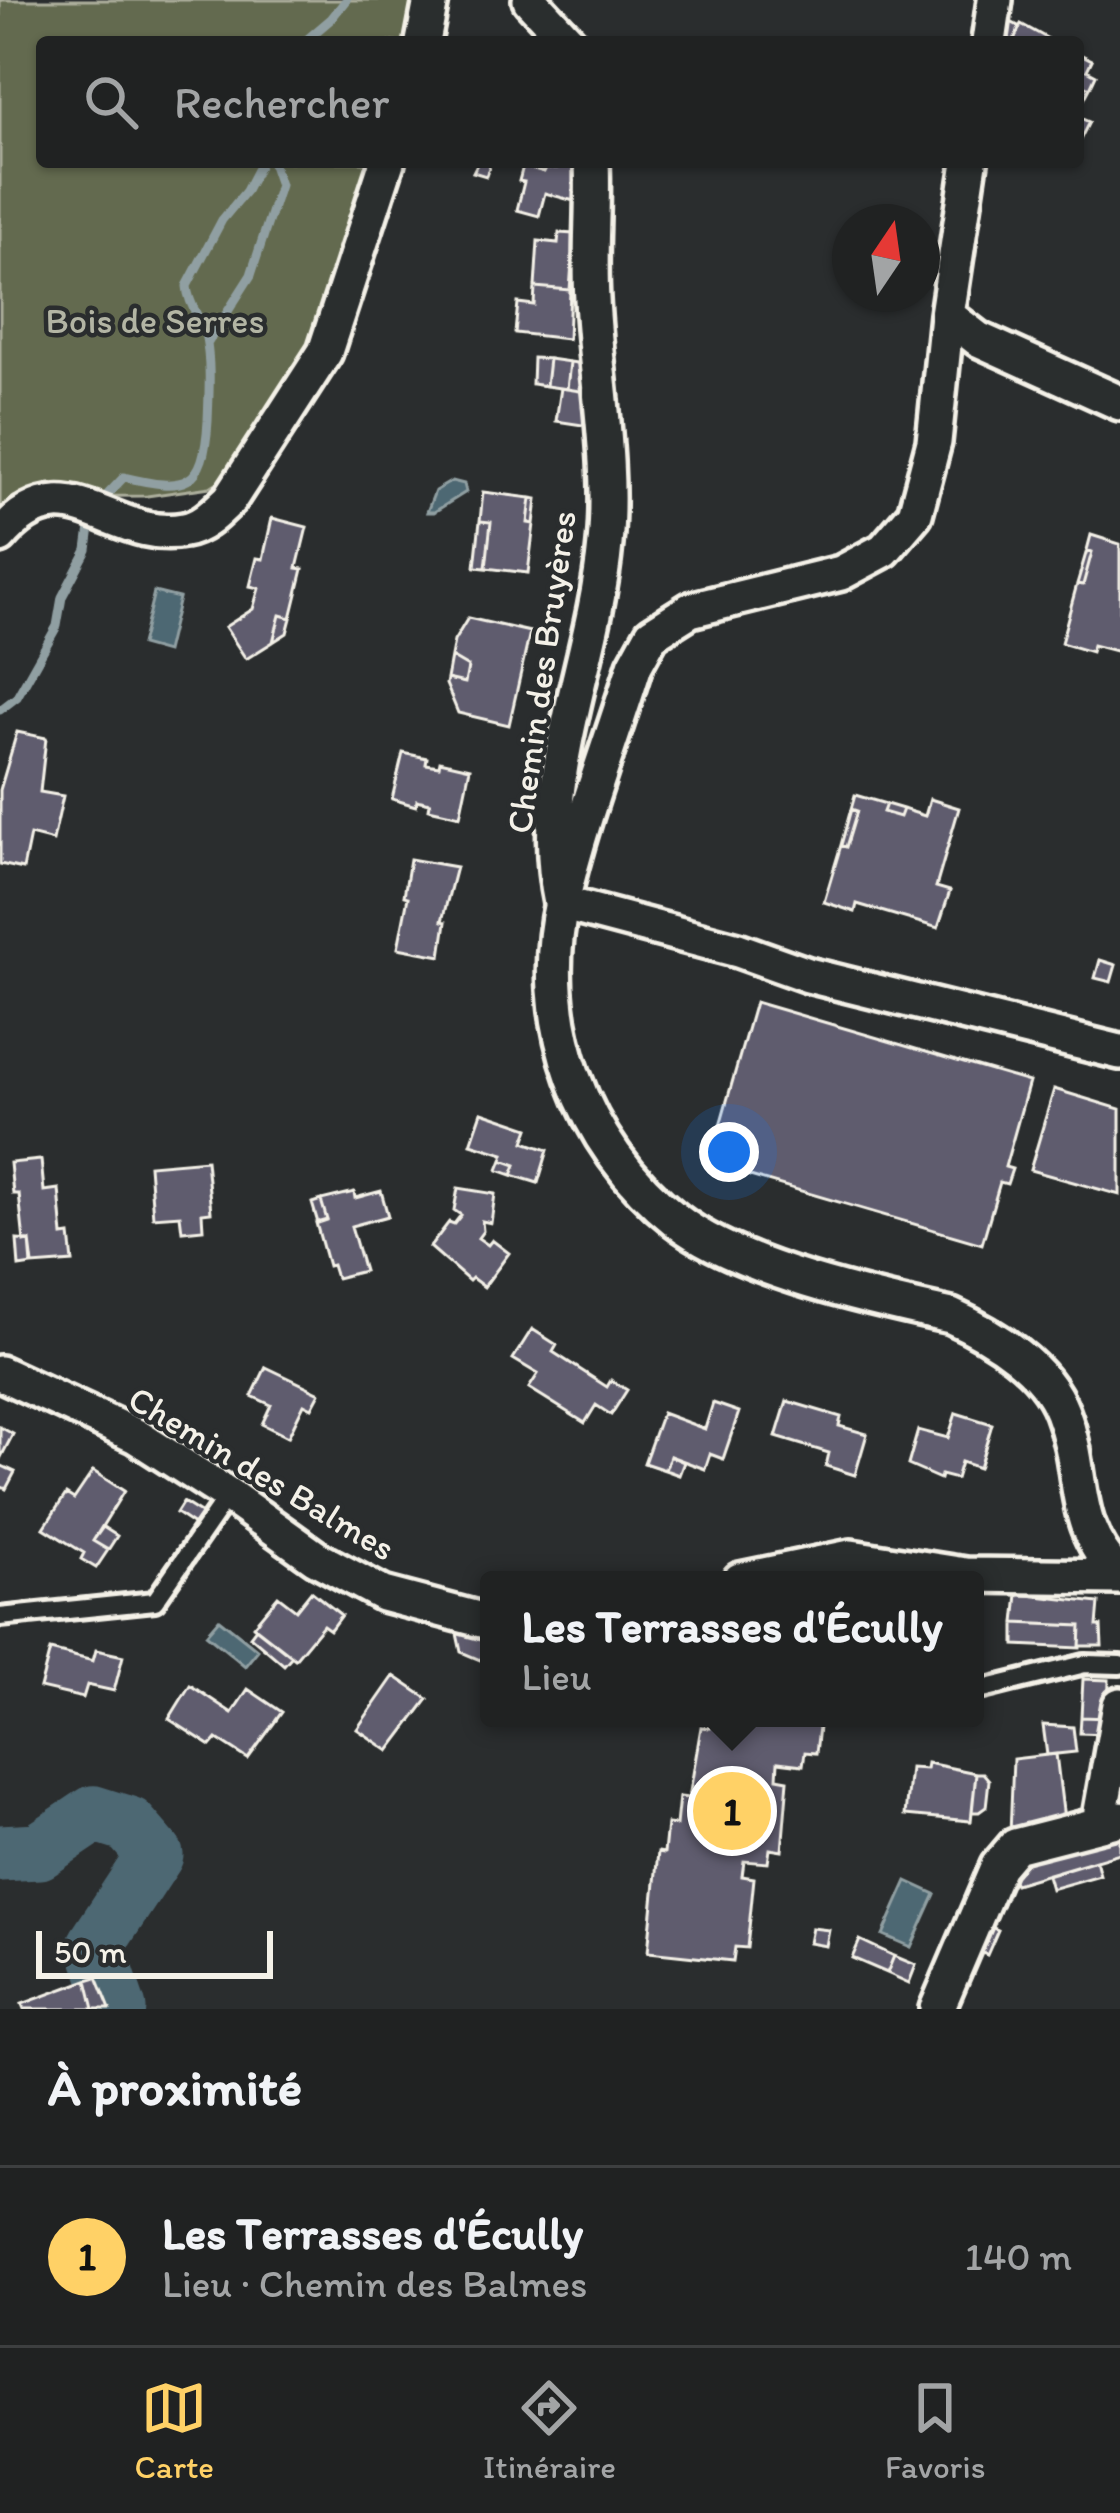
<!DOCTYPE html>
<html lang="fr">
<meta charset="utf-8">
<style>
:root{--surface:#202222;--page:#282a2a;--text:#f1f3f6;--muted:#a2a4a5;--line:#3d3f40;--accent:#ffd166}
body{margin:0;font-family:Itim,sans-serif;background:var(--page);color:var(--text)}
.compass{position:absolute;left:832px;top:204px;width:108px;height:108px;border-radius:50%;background:var(--surface);box-shadow:0 3px 9px #0004;rotate:13deg}
.scale{position:absolute;left:36px;bottom:30px;width:237px;box-sizing:border-box;padding-left:12px;border:6px solid #f4f1e8;border-top:0;font-size:33px;line-height:42px;white-space:nowrap;color:#f4f1e8;-webkit-text-stroke:9px #2a2d2e;paint-order:stroke}
.you{position:absolute;left:729px;top:1152px;width:42px;height:42px;margin:-30px;border:9px solid #fff;border-radius:50%;background:#1a73e8;box-shadow:0 0 0 18px #1a73e833}
.badge{display:grid;place-items:center;width:78px;height:78px;border-radius:50%;background:var(--accent);color:#111;font-size:39px;font-weight:700}
.pin{position:absolute;translate:-50% -50%;border:6px solid #fff;box-shadow:0 3px 12px #0006}
.popup{position:absolute;left:480px;top:1571px;width:504px;height:156px;box-sizing:border-box;display:grid;place-content:center;border-radius:12px;background:var(--surface);filter:drop-shadow(0 3px 9px #0005);font-size:39px;white-space:nowrap;color:var(--muted)}
.popup b{font-size:45px;color:var(--text)}
.popup::after{content:'';position:absolute;left:50%;top:100%;margin-left:-24px;border:24px solid transparent;border-top-color:var(--surface)}
.list{margin:0;padding:0;list-style:none}
h2{display:flex;justify-content:space-between;align-items:center;height:156px;margin:0;padding:0 48px;font-size:51px}
h2 small{font-size:39px;font-weight:400;color:var(--muted)}
.list li{display:grid;grid-template-columns:78px 1fr auto;gap:36px;align-items:center;box-sizing:border-box;height:180px;padding:0 48px;border-top:3px solid var(--line)}
.list b{display:block;font-size:45px;white-space:nowrap}
.list p{margin:0;font-size:39px;white-space:nowrap;color:var(--muted)}
.list em{font-size:39px;font-style:normal;color:var(--muted)}
.icon{flex:none;width:66px;height:66px;fill:none;stroke:currentColor;stroke-width:2;stroke-linecap:round;stroke-linejoin:round}
.map{position:relative;flex:none;width:1120px;height:2009px;overflow:hidden}
.search{position:absolute;background:var(--surface);box-shadow:0 3px 9px #0004;left:36px;right:36px;top:36px;height:132px;display:flex;align-items:center;gap:30px;box-sizing:border-box;padding:0 42px;border-radius:12px;color:var(--muted);font-size:45px}
.sheet{height:336px;background:var(--surface)}
nav{display:flex;justify-content:space-around;align-items:center;box-sizing:border-box;height:168px;border-top:3px solid var(--line);background:var(--surface);font-size:33px;color:var(--muted)}
nav a{display:grid;justify-items:center;gap:6px}
nav .on{color:var(--accent)}
.map>svg:first-child{display:block}
.green{fill:#646b50;stroke:#acae9c;stroke-width:3}
.water{fill:#4e6873;stroke:#909fa2;stroke-width:3}
.lines{fill:none;stroke-linecap:round;stroke-linejoin:round}
.stream{stroke:#909fa2;stroke-width:9}
.river{stroke:#4e6873;stroke-width:57}
.building{fill:#5f5c6e;stroke:#f4f1e8;stroke-width:3}
.service-casing{stroke:#f4f1e8;stroke-width:26}
.minor-casing{stroke:#f4f1e8;stroke-width:42}
.service{stroke:#2a2d2e;stroke-width:16}
.minor{stroke:#2a2d2e;stroke-width:33}
.labels{text-anchor:middle;dominant-baseline:central;stroke-width:9;stroke-linejoin:round;paint-order:stroke}
.park-label{font-size:36px;fill:#b3b5a4;stroke:#2a2d2e}
.street-label{font-size:36px;fill:#f4f1e8;stroke:#2a2d2e}
</style>
<div class="map">
<svg width="1120" height="2009" viewBox="0 0 1120 2009">
<rect width="100%" height="100%" fill="#2a2d2e"/>
<filter id="ink" filterUnits="userSpaceOnUse"><feTurbulence type="fractalNoise" baseFrequency=".00833" numOctaves="2"/><feDisplacementMap in="SourceGraphic" scale="24" xChannelSelector="R" yChannelSelector="G"/><feConvolveMatrix kernelMatrix="1 2 1 2 8 2 1 2 1" color-interpolation-filters="sRGB"/></filter>
<g filter="url(#ink)">
<path class="green" d="M0 0H427L419 42H42V162H383L321 348 252 460 210 487 147 496 14 497 0 514Z"/>
<path class="water" d="M452 481 464 484 466 492 434 512H427L435 491Z
M154 592 179 598 166 652 141 645Z
M219 1619 258 1650 245 1666 206 1634Z
M907 1881 935 1894 911 1947 883 1935Z"/>
<g class="lines">
<path class="stream" d="M304 42 331 19 346 0
M207 344 251 275 280 185 272 162
M106 496 124 477C186 492 204 488 208 421 209 394 211 365 206 338 202 319 188 305 187 286L222 220 246 191 261 162
M0 710 17 697 57 626 62 597 87 550 90 527"/>
<path class="river" d="M0 1853 39 1851 94 1814 129 1825 155 1855 96 1945 118 2009"/>
</g>
<path class="building" d="M1009 21 1020 27 1013 42H1006Z
M1021 24 1054 42H1013Z
M1078 53 1092 60 1087 70 1096 75 1090 88 1081 83 1078 88Z
M1081 83 1090 88 1078 111V88Z
M1078 117 1089 122 1078 144Z
M478 162H491L486 176 473 172Z
M559 162H576L574 201 545 193 539 216 517 210 524 182 519 181 523 166 544 172 546 168H557Z
M559 233 574 234 570 290 535 287 538 241 558 243Z
M535 287 570 290 568 339 515 333 518 303 534 305Z
M533 358 549 359 546 386 532 384Z
M549 359 570 362 567 389 546 386Z
M570 362 584 364 586 392 567 389Z
M561 388 586 392 589 426 556 421Z
M483 492 531 498 528 523 534 524 528 573 486 568 491 522 480 521Z
M531 498 537 499 534 524 528 523Z
M272 518 307 527 297 568 303 569 291 618 280 615 273 642 246 659 225 627 253 609 259 588 250 586 257 558 263 559Z
M480 521 491 522 486 568 475 567Z
M1091 535 1120 544V652L1093 645 1091 652 1061 643 1077 584 1083 585 1092 552 1087 550Z
M1087 550 1092 552 1083 585 1077 584Z
M280 615 291 618 287 633 273 642Z
M468 618 530 632 509 725 458 713 446 684 447 679 465 683 468 667 451 657 454 641Z
M451 657 468 667 465 683 447 679Z
M17 732 46 738 40 792 63 796 53 841 30 835 23 869 0 864V790Z
M403 753 427 758 426 764 439 766 440 761 470 768 460 816 429 809 430 803 417 800 416 806 392 799Z
M855 795 886 804 883 812 900 817 903 809 925 816 930 799 959 808 936 887 950 891 938 928 857 904 855 912 824 902 841 845 846 847 857 811 851 809Z
M886 804 903 809 900 817 883 812Z
M851 809 857 811 846 847 841 845Z
M410 859 456 867 442 921 446 922 441 956 398 948 408 897 404 896Z
M1100 960 1116 965 1111 982 1095 978Z
M755 1002 1029 1082 1005 1167 1012 1169 1007 1184 1000 1182 982 1244 709 1164Z
M1054 1089 1120 1109V1195L1030 1170Z
M482 1112 529 1128 524 1142 548 1150 538 1183 512 1175 516 1165 502 1160 504 1154 471 1144Z
M41 1160 44 1191 59 1189 63 1236 70 1235 73 1262 33 1265 30 1241 24 1242 19 1194H13L10 1163Z
M206 1160 211 1212 202 1213 203 1229 182 1231 180 1215 153 1217 149 1165Z
M502 1160 516 1165 512 1175 498 1170Z
M458 1188 495 1194 491 1223 482 1221 483 1231 478 1238 488 1245 492 1240 509 1253 484 1287 472 1278 469 1281 430 1247 449 1222 454 1224 461 1215 454 1210Z
M381 1191 388 1216 351 1226 364 1271 336 1278 332 1265 328 1266 316 1223 327 1220 321 1200 354 1192 355 1198Z
M321 1200 327 1220 318 1223 312 1203Z
M17 1240 30 1241 32 1265 19 1267Z
M532 1329 557 1345 553 1352 607 1387 611 1380 627 1390 611 1415 596 1405 585 1423 529 1388 538 1374 513 1359Z
M266 1367 320 1393 312 1408 304 1404 288 1437 262 1424 271 1405 252 1396Z
M787 1401 841 1417 839 1426 867 1434 855 1475 826 1466 829 1453 776 1437Z
M713 1403 739 1412 723 1459 710 1454 705 1469 670 1456 665 1470 644 1463 662 1413 705 1429Z
M956 1413 992 1424 979 1468 961 1462 956 1479 941 1475 940 1479 908 1465 918 1430 948 1438Z
M0 1427 13 1434 0 1459Z
M670 1456 684 1462 679 1475 665 1470Z
M0 1465 15 1472 6 1489 0 1486Z
M93 1471 124 1491 93 1541 108 1550 96 1568 81 1559 84 1553 44 1528 66 1494 74 1499Z
M183 1502 202 1514 194 1525 176 1513Z
M103 1527 117 1536 108 1550 93 1541Z
M311 1591 341 1615 330 1630 323 1625 295 1659 253 1626 278 1596 296 1610Z
M1018 1594 1099 1603 1097 1626H1101L1102 1646H1080L1081 1626 1015 1623Z
M1015 1623 1081 1626 1080 1648 1015 1645Z
M256 1628 292 1656 284 1665 250 1636Z
M456 1629 489 1638V1649L480 1660 461 1652Z
M50 1650 93 1661 96 1650 123 1656 114 1691 87 1685 83 1698 40 1688Z
M394 1676 428 1699 389 1751 357 1729Z
M1083 1679 1109 1680 1108 1718 1081 1717Z
M190 1685 232 1713 248 1689 282 1712 248 1759 217 1739 211 1746 169 1719Z
M1081 1717 1108 1718 1107 1734 1080 1733Z
M711 1718H820L816 1753 805 1752 803 1765 778 1762 777 1778 788 1780 782 1851 770 1849 768 1863 744 1861 742 1876 754 1878 747 1948 735 1947 733 1961 648 1952 658 1852 664 1853 667 1824 676 1825 679 1797 689 1798 701 1727 710 1728Z
M1043 1725 1073 1727 1076 1752 1047 1755Z
M1056 1754 1064 1819 1027 1825 1028 1834H1010L1013 1759Z
M927 1763 976 1773 971 1821 905 1815 910 1768 926 1769Z
M976 1773H983L989 1780 986 1807 979 1812H972Z
M1120 1827V1853L1015 1884 1008 1873 1023 1857Z
M1096 1860 1100 1875 1051 1889 1047 1875Z
M986 1925 998 1930 987 1955 975 1950Z
M812 1928 829 1930 826 1946 809 1943Z
M860 1940 894 1956 887 1973 852 1958Z
M894 1956 916 1965 909 1983 887 1973Z
M97 1977 110 2009H94L87 1980Z
M87 1980 94 2009H24L22 2004Z"/>
<g class="lines">
<defs>
<path id="service" d="M0 1617 155 1601 228 1495
M975 1687 983 1689 1085 1664 1120 1665"/>
<path id="minor" d="M530 0 569 42
M423 42 431 0
M989 42 995 0
M592 162C594 207 589 253 592 299 596 379 613 463 605 544 594 664 535 781 561 903L738 950 808 975 1120 1052
M970 162 947 315 934 442 915 514 884 550 841 573 690 610 652 634 635 665C611 743 580 822 562 902 535 1020 581 1145 676 1220 740 1270 872 1299 951 1316 993 1335 1045 1367 1062 1412 1087 1476 1067 1521 1120 1576
M947 315 978 339 1120 403
M0 536C65 458 113 544 184 530 203 527 217 511 230 499L325 352 387 162
M0 1373 136 1436 228 1495 316 1558 383 1594 489 1622
M740 1580 851 1557 965 1575 1120 1577
M1099 1823 1120 1705
M937 2009 998 1866 1015 1846 1120 1819"/>
</defs>
<use href="#service" class="service-casing"/>
<use href="#minor" class="minor-casing"/>
<use href="#service" class="service"/>
<use href="#minor" class="minor"/>
</g>
</g>
<g class="labels">
<g class="park-label">
<text x="155" y="320">Bois de Serres</text>
</g>
<g class="street-label">
<text transform="translate(541 672) rotate(-82)">Chemin des Bruyères</text>
<text transform="translate(262 1473) rotate(31)">Chemin des Balmes</text>
</g>
</g>
</svg>
<svg class="compass" viewBox="-18 -18 36 36"><path d="M0-13l5 13h-10z" fill="#e53935"/><path d="M0 13l5-13h-10z" fill="#a2a4a5"/></svg>
<div class="scale">50 m</div>
<div class="you"></div>
<div class="pin badge" style="left:732px;top:1811px">1</div>
<div class="popup"><b>Les Terrasses d'Écully</b>Lieu</div>
<div class="search"><svg class="icon" aria-label="search" viewBox="0 0 24 24"><circle cx="10" cy="10" r="6"/><path d="M15 15l6 6"/></svg>Rechercher</div>
</div>
<section class="sheet">
<h2>À proximité<small></small></h2>
<ul class="list">
<li><span class="badge">1</span><div><b>Les Terrasses d'Écully</b><p>Lieu · Chemin des Balmes</p></div><em>140 m</em></li>
</ul>
</section>
<nav>
<a class="on"><svg class="icon" aria-label="map" viewBox="0 0 24 24"><path d="M3 6l6-2 6 2 6-2v14l-6 2-6-2-6 2zM9 4v14M15 6v14"/></svg>Carte</a>
<a><svg class="icon" aria-label="directions" viewBox="0 0 24 24"><path d="M12 3l9 9-9 9-9-9zM9 14v-3h6M13 9l2 2-2 2"/></svg>Itinéraire</a>
<a><svg class="icon" aria-label="saved" viewBox="0 0 24 24"><path d="M7 4h10v16l-5-4-5 4z"/></svg>Favoris</a>
</nav>
